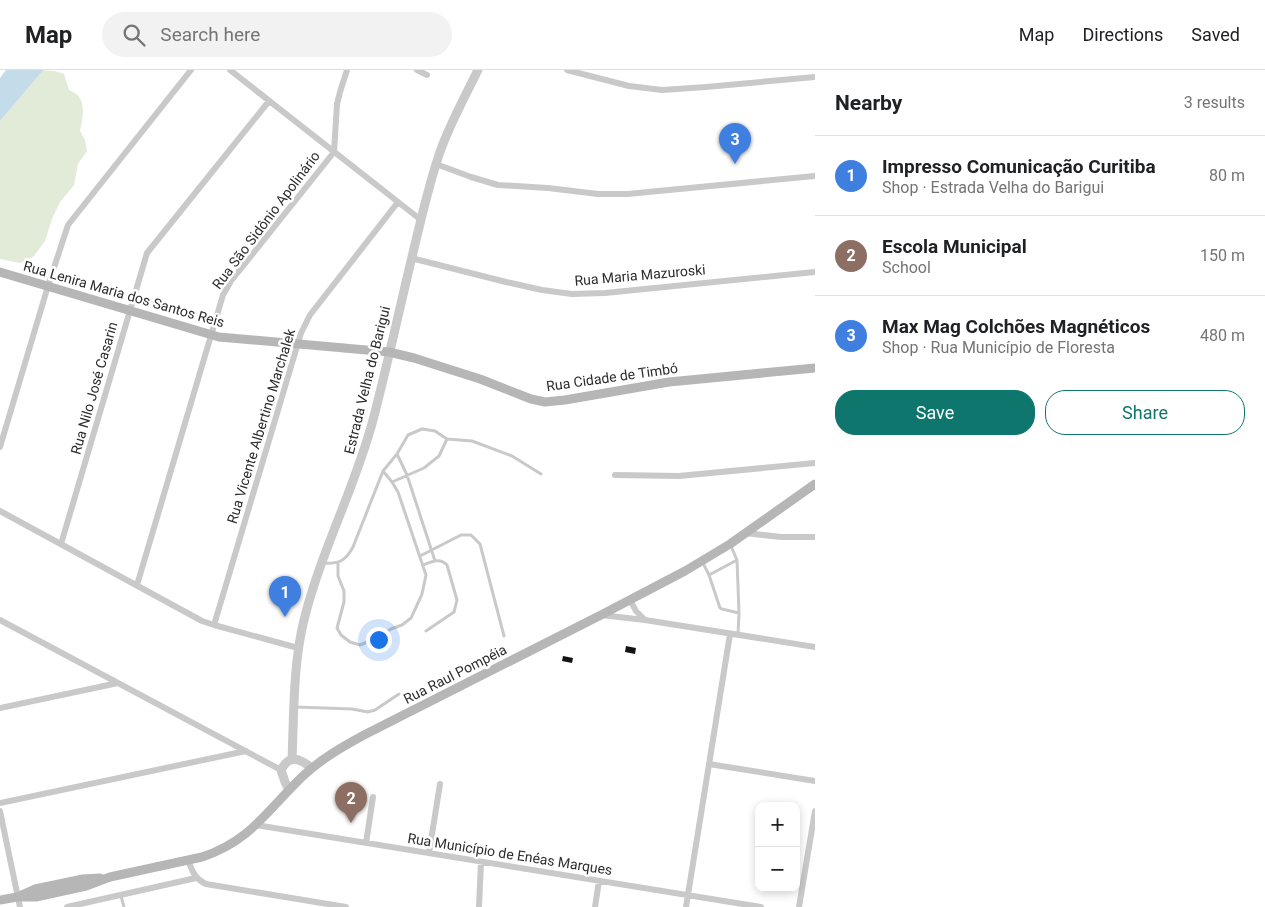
<!DOCTYPE html>
<meta charset="utf-8">
<style>
:root{--surface:#fff;--page:#f2f2f2;--text:#202124;--muted:#757577;--line:#e0e0e0;--accent:#0f766e}
body{margin:0;font-family:Roboto,sans-serif;background:var(--page);color:var(--text)}
.controls{position:absolute;right:15px;bottom:15px;display:grid;overflow:hidden;border-radius:10px;box-shadow:0 2px 8px #0003}
.controls button{width:45px;height:45px;display:grid;place-items:center;padding:0;border:0;border-bottom:1px solid var(--line);background:var(--surface);color:var(--text);font:25px sans-serif}
.you{position:absolute;left:378px;top:569px;width:18px;height:18px;margin:-12px;border:4px solid #fff;border-radius:50%;background:#1a73e8;box-shadow:0 0 0 8px #1a73e833}
.badge{display:grid;place-items:center;width:32px;height:32px;border-radius:50%;background:var(--accent);color:#fff;font-size:16px;font-weight:700}
.pin{position:absolute;translate:-50% -41px;filter:drop-shadow(0 1px 2px #0008)}
.pin::after{content:'';position:absolute;top:26px;width:18px;height:15px;background:inherit;clip-path:polygon(0 0,100% 0,50% 100%)}
.list{margin:0;padding:0;list-style:none}
h2{display:flex;justify-content:space-between;align-items:center;height:65px;margin:0;padding:0 20px;font-size:21px}
h2 small{font-size:16px;font-weight:400;color:var(--muted)}
.list li{display:grid;grid-template-columns:32px 1fr auto;gap:15px;align-items:center;box-sizing:border-box;height:80px;padding:0 20px;border-top:1px solid var(--line)}
.list b{display:block;font-size:19px;white-space:nowrap}
.list p{margin:0;font-size:16px;white-space:nowrap;color:var(--muted)}
.list em{font-size:16px;font-style:normal;color:var(--muted)}
.actions{display:flex;gap:10px;padding:15px 20px}
.actions a{flex:1;padding:11px 0;border:1px solid var(--accent);border-radius:20px;text-align:center;font-size:18px;color:var(--accent)}
.actions .main{background:var(--accent);color:#fff}
.icon{flex:none;width:28px;height:28px;fill:none;stroke:currentColor;stroke-width:2;stroke-linecap:round;stroke-linejoin:round}
.map{position:relative;flex:none;width:815px;height:837px;overflow:hidden}
header{display:flex;align-items:center;gap:30px;box-sizing:border-box;height:70px;padding:0 25px;background:var(--surface);border-bottom:1px solid var(--line)}
header strong{font-size:24px}
nav{display:flex;gap:28px;margin-inline-start:auto;font-size:18px}
.search{width:350px;height:45px;background:var(--page);display:flex;align-items:center;gap:12px;box-sizing:border-box;padding:0 18px;border-radius:28px;color:var(--muted);font-size:19px}
main{display:flex}
aside{flex:1;background:var(--surface)}
.map>svg:first-child{display:block}
.green{fill:#e2ead8}
.water{fill:#c4dcea}
.building{fill:#131313}
.lines{fill:none;stroke-linecap:round;stroke-linejoin:round}
.service{stroke:#c9c9c9;stroke-width:3}
.minor{stroke:#c9c9c9;stroke-width:6}
.tertiary{stroke:#c9c9c9;stroke-width:9}
.secondary{stroke:#b6b6b6;stroke-width:9}
.labels{text-anchor:middle;dominant-baseline:central;stroke-width:5;stroke-linejoin:round;paint-order:stroke}
.street-label{font-size:14px;fill:#2c2c2c;stroke:#fff}
</style>
<header>
<strong>Map</strong>
<div class="search"><svg class="icon" aria-label="search" viewBox="0 0 24 24"><circle cx="10" cy="10" r="6"/><path d="M15 15l6 6"/></svg>Search here</div>
<nav><a>Map</a><a>Directions</a><a>Saved</a></nav>
</header>
<main>
<div class="map">
<svg width="815" height="837" viewBox="0 0 815 837">
<rect width="100%" height="100%" fill="#fff"/>
<path class="green" d="M42 0 55 1 64 4 69 20C88 27 83 45 80 61L85 70 87 81 78 94 74 115 60 132 52 149 45 171 33 187 20 193 0 189V51Z"/>
<path class="water" d="M6 0H43L0 51V8Z"/>
<path class="building" d="M626 576 636 578 635 584 625 582Z
M563 586 573 588 572 593 562 591Z"/>
<g class="lines">
<path class="service" d="M397 384 407 405 435 491
M392 412 424 398 439 386 447 369
M420 486 461 465H471L480 474 504 566
M737 490 739 543
M702 491 709 505 720 538 722 539 739 543 738 564
M322 493C338 494 345 492 353 477L383 401 397 384 408 365 422 359 435 361 447 369 472 371 512 386 541 404
M338 494V506L344 521V532L337 558 341 565 350 572 360 575 372 570 391 559 402 555 411 548 422 524 426 505 398 422 392 412 383 401
M423 495C431 492 440 487 447 495L457 530 454 542 426 561
M709 505 737 490 730 474
M295 637 352 639 368 642 375 640 399 624
M121 826 124 837"/>
<path class="minor" d="M230 0 421 150
M417 0 427 5
M567 0 629 16 662 20 706 17 815 7
M436 94 471 107 498 115 548 118 598 124H628L648 122 815 106
M411 188 506 212 542 220 572 224 605 223 815 202
M0 377 48 216 68 155 191 0
M615 405 679 406 815 393
M0 441 202 551 214 555 298 578
M745 463 781 467H815
M61 474 147 183 269 31
M137 515 223 225 231 211 334 82 337 34 340 22 347 0
M630 530 636 541 645 550
M601 545 645 550 815 577
M0 550 281 700
M214 555 301 263 310 245 398 132
M0 638 118 613
M709 694 815 711
M0 733 246 681
M0 741 20 837
M256 755 761 837
M366 773 373 727
M429 783 440 714
M188 790C192 801 195 809 206 814L346 837
M67 837 196 808
M479 837 481 792
M595 837 599 811
M686 837 730 564
M799 837 815 741"/>
<path class="tertiary" d="M292 689C294 644 293 594 304 550 321 481 355 418 373 350 389 289 402 227 417 166 424 137 431 107 441 79 451 52 465 26 478 0
M289 720 285 712 281 700C290 683 300 689 312 698"/>
<path class="secondary" d="M0 202 219 267 389 282 414 288 480 309 531 329 545 332 565 330 669 312 815 298
M17 827H36L86 816 110 807 202 787C251 771 268 739 303 706 321 689 342 677 364 665L601 545 685 501 730 474 815 414
M0 830 17 827 35 819 83 809 100 808"/>
</g>
<g class="labels">
<g class="street-label">
<text transform="translate(266 150) rotate(-53)">Rua São Sidônio Apolinário</text>
<text transform="translate(640 205) rotate(-5)">Rua Maria Mazuroski</text>
<text transform="translate(124 224) rotate(16)">Rua Lenira Maria dos Santos Reis</text>
<text transform="translate(612 307) rotate(-8)">Rua Cidade de Timbó</text>
<text transform="translate(367 310) rotate(-76)">Estrada Velha do Barigui</text>
<text transform="translate(94 318) rotate(-74)">Rua Nilo José Casarin</text>
<text transform="translate(261 356) rotate(-73)">Rua Vicente Albertino Marchalek</text>
<text transform="translate(455 604) rotate(-27)">Rua Raul Pompéia</text>
<text transform="translate(510 784) rotate(9)">Rua Município de Enéas Marques</text>
</g>
</g>
</svg>
<div class="controls">
<button>+</button>
<button>−</button>
</div>
<div class="you"></div>
<div class="pin badge" style="left:285px;top:547px;background:#3f7fe0">1</div>
<div class="pin badge" style="left:351px;top:753px;background:#8d6e63">2</div>
<div class="pin badge" style="left:735px;top:94px;background:#3f7fe0">3</div>
</div>
<aside>
<h2>Nearby<small>3 results</small></h2>
<ul class="list">
<li><span class="badge" style="background:#3f7fe0">1</span><div><b>Impresso Comunicação Curitiba</b><p>Shop · Estrada Velha do Barigui</p></div><em>80 m</em></li>
<li><span class="badge" style="background:#8d6e63">2</span><div><b>Escola Municipal</b><p>School</p></div><em>150 m</em></li>
<li><span class="badge" style="background:#3f7fe0">3</span><div><b>Max Mag Colchões Magnéticos</b><p>Shop · Rua Município de Floresta</p></div><em>480 m</em></li>
</ul>
<div class="actions"><a class="main">Save</a><a>Share</a></div>
</aside>
</main>
